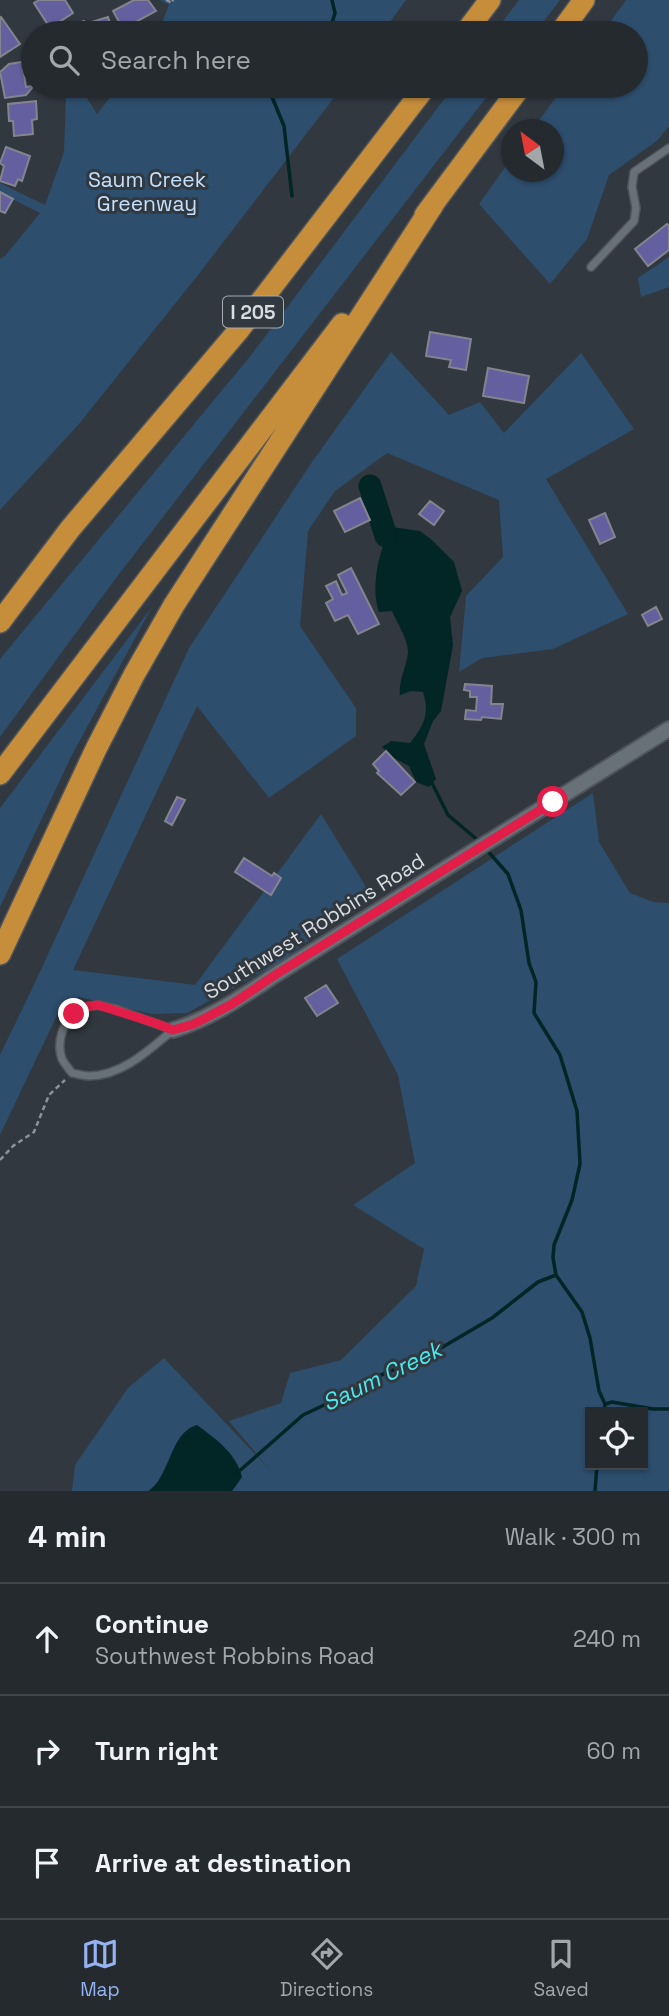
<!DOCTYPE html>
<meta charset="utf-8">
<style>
:root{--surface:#252a2f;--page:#31363b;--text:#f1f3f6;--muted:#a3a7aa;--line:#42464b;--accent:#95b2f1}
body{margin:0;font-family:"Space Grotesk",sans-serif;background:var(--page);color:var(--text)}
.controls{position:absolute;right:21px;bottom:21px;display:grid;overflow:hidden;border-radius:0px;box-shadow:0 2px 5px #0004}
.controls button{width:63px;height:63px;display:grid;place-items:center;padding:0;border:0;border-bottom:2px solid var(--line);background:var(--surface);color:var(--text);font:35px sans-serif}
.compass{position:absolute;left:501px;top:119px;width:63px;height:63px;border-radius:50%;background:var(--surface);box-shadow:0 2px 5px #0004;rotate:328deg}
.stop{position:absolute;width:21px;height:21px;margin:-16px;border:5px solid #e11d48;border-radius:50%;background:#fff}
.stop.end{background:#e11d48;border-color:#fff;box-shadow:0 2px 7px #0008}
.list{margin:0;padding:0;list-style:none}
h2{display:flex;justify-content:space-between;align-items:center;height:91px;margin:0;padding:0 28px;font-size:30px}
h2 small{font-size:23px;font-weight:400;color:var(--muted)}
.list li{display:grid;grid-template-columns:46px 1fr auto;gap:21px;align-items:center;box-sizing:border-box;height:112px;padding:0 28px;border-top:2px solid var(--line)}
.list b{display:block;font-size:26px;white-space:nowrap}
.list p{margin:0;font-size:23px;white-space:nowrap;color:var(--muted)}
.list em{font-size:23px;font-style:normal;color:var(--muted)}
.icon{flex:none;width:38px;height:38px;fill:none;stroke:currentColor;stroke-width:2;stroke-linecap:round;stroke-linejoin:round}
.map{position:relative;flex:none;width:669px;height:1491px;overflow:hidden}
.search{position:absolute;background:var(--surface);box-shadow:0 2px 5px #0004;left:21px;right:21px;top:21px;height:77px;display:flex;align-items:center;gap:18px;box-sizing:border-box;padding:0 24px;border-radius:38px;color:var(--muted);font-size:26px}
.sheet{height:427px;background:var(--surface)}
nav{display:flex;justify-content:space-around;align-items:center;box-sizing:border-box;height:98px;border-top:2px solid var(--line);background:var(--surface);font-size:19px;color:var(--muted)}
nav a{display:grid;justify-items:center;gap:4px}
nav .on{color:var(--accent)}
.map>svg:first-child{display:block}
.green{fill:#2e4e6e;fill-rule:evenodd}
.water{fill:#022526}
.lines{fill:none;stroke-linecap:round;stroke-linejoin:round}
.stream{stroke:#022526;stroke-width:3.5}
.river{stroke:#022526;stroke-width:23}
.building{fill:#64609f;stroke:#84848e;stroke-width:2}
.service-casing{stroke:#4e545a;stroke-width:10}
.minor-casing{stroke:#4e545a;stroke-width:18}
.motorway-casing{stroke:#4e545a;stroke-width:24}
.path{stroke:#8c9297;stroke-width:2.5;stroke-dasharray:5 3.5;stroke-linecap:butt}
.service{stroke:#687078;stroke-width:7}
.minor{stroke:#687078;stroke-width:14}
.motorway{stroke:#c68d3b;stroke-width:21}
.route{stroke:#e11d48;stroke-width:9}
.labels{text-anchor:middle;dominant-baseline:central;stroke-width:6;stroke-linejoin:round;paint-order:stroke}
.shield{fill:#31383f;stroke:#a6acb0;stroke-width:2}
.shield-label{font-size:19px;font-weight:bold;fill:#d8dde1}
.park-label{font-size:21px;fill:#c3e0fe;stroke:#31383f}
.street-label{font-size:21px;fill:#d8dde1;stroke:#31383f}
.water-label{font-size:23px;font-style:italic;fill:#4ce8ed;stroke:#31383f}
</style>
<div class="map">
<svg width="669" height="1491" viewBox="0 0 669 1491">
<rect width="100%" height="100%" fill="#31383f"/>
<path class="green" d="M160 0H406L382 33H158L169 5Z
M519 0H560L535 33H494Z
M626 0H669V126L658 140 609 175 587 239 550 284 479 204 511 159 512 172H554V130L533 129 564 86H636V33H602Z
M64 86H79L97 114 119 86H343L198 275 79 424 0 510V259L5 256 40 213 0 193V183L45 205 64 152 66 96Z
M454 86H495L113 582 0 737V659L252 354Z
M669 257V287L641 297 638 278Z
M391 352 449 415 480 402 504 433 581 353 634 429 546 479 628 614 553 649 482 658 459 672 466 596 503 557 499 500 387 453 335 491 308 531 300 626 356 708V736L269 798 197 706 73 970 195 985 321 814 371 895 277 964 187 1013 152 1014 79 997 60 1009 0 1135V1055L32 989 189 648 312 462Z
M152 607 72 755 0 907V808Z
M593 793 599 842 630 893 653 902 669 903V1491H232L242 1477 197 1425C175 1431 172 1461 160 1478 157 1483 153 1487 149 1491H72L75 1465 128 1388 164 1358 270 1470 229 1421 281 1403 290 1373 341 1360 416 1286 424 1249 353 1205 415 1163 398 1075 337 959ZM590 1412H643V1465H590Z"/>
<path class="water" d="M392 527 420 531 432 540 454 562 462 591 450 617 453 645 441 711 433 721 424 744 436 779 429 787 416 782 409 766 392 757 382 747 391 741 410 743C424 725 430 715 423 692L411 691 400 695C398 680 407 667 408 652 408 639 397 623 392 611L379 612C370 588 379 548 392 527Z
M197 1425C215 1438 237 1454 242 1477L232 1491H149C153 1487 158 1483 160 1478 171 1461 175 1431 197 1425Z"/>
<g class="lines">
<path class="stream" d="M329 33 335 13 332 0
M275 86 270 92 284 126 292 196
M431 781 448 815 480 842
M485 848 508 874 521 910 529 963 536 982 534 1013 560 1055 577 1111 580 1164 572 1200 554 1245 553 1258 556 1275 582 1312 590 1338 599 1391 605 1404 604 1412
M605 1404 612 1402 653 1409H669
M237 1473 303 1415 356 1390 376 1377 424 1358 492 1318 538 1282 556 1275
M595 1491 597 1465"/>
<path class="river" d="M370 486 386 536"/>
</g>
<path class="building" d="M39 0H65L73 13 50 28 34 3Z
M134 0H148L156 11 123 29 113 11Z
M1 17 20 44 0 57V18Z
M108 17 113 33H76V32L80 30 78 23 84 21 86 26 89 25 88 23Z
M22 62 26 87 32 86V88L26 95 5 98 0 72 9 64Z
M36 101 37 119 32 120 33 134 14 136 13 121H9L8 104Z
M6 147 30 156 22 181 18 179 15 186 0 181 4 166 0 163Z
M0 192 13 199 5 213 0 211Z
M667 224 669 226V250L648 266 635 249Z
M430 332 471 339 466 370 449 367 451 360 426 356Z
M488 368 529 376 524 403 483 396Z
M360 498 370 520 345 532 334 511Z
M430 501 444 511 434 525 419 514Z
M605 513 615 537 600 544 589 520Z
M351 568 379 624 358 634 348 615 335 621 326 603 333 599 326 586 336 581 342 595 347 593 338 575Z
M656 607 662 619 648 626 642 615Z
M465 684 492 686 491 704H503L501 719 482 717 481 720 465 719 466 710 476 711 477 697H470V691L464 690Z
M386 751 415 782 401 795 377 773 379 771 373 764Z
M177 797 185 800 172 825 165 821Z
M244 858 272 876 274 873 281 878 271 895 235 872Z
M326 985 338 1003 317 1016 305 998Z"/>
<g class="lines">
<defs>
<path id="service" d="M591 267 634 221 636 208 632 187 634 172 669 148
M98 1005 116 1009 173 1030C149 1050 122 1076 89 1076 84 1076 77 1074 72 1073 69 1069 64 1063 62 1059 56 1043 63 1021 76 1012 83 1007 90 1006 98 1005Z"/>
<path id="minor" d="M173 1030C210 1019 242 997 275 975L669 729"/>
<path id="motorway" d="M465 33 490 0
M560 33 584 0
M425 215 521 86
M0 622 70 529 238 331 426 86
M0 774 342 324
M0 954 96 749 134 675 174 605 433 205"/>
</defs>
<use href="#service" class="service-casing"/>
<use href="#minor" class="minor-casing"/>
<use href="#motorway" class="motorway-casing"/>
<path class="path" d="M166 0 172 3 173 0
M0 1160 13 1146 34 1132 49 1095 65 1080"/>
<use href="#service" class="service"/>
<use href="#minor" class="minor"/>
<use href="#motorway" class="motorway"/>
</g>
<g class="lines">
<path class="route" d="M74 1014 84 1007 98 1005 155 1023 173 1030 194 1024 232 1004 275 975 553 802"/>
</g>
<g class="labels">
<rect class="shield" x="223" y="296.5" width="60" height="31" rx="5"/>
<g class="shield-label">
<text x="253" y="312">I 205</text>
</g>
<g class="park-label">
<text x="147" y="179">Saum Creek<tspan x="147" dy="24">Greenway</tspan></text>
</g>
<g class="street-label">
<text transform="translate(314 926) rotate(-32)">Southwest Robbins Road</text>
</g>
<g class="water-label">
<text transform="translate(382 1376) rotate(-26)">Saum Creek</text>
</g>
</g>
</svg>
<div class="controls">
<button><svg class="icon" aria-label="locate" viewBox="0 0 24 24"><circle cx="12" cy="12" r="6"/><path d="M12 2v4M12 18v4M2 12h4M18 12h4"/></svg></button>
</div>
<svg class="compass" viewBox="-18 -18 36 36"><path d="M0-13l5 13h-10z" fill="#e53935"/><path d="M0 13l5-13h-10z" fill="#a3a7aa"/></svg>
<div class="stop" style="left:553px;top:802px"></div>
<div class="stop end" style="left:74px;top:1014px"></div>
<div class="search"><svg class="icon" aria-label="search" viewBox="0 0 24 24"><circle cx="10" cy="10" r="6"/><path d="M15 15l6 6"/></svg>Search here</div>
</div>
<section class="sheet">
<h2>4 min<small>Walk · 300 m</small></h2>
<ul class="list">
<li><svg class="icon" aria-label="ahead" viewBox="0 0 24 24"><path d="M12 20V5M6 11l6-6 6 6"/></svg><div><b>Continue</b><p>Southwest Robbins Road</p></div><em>240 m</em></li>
<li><svg class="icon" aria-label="right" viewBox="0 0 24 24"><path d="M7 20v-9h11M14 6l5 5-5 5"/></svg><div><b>Turn right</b></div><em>60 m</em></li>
<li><svg class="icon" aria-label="arrive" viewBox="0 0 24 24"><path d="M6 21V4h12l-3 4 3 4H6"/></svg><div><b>Arrive at destination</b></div></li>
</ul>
</section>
<nav>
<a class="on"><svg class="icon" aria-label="map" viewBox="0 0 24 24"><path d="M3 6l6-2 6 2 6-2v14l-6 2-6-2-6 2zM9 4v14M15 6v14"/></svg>Map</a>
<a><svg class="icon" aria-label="directions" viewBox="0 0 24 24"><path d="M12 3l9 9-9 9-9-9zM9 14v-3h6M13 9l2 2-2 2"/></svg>Directions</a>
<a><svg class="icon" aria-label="saved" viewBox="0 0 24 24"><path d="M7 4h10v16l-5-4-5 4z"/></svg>Saved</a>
</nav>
